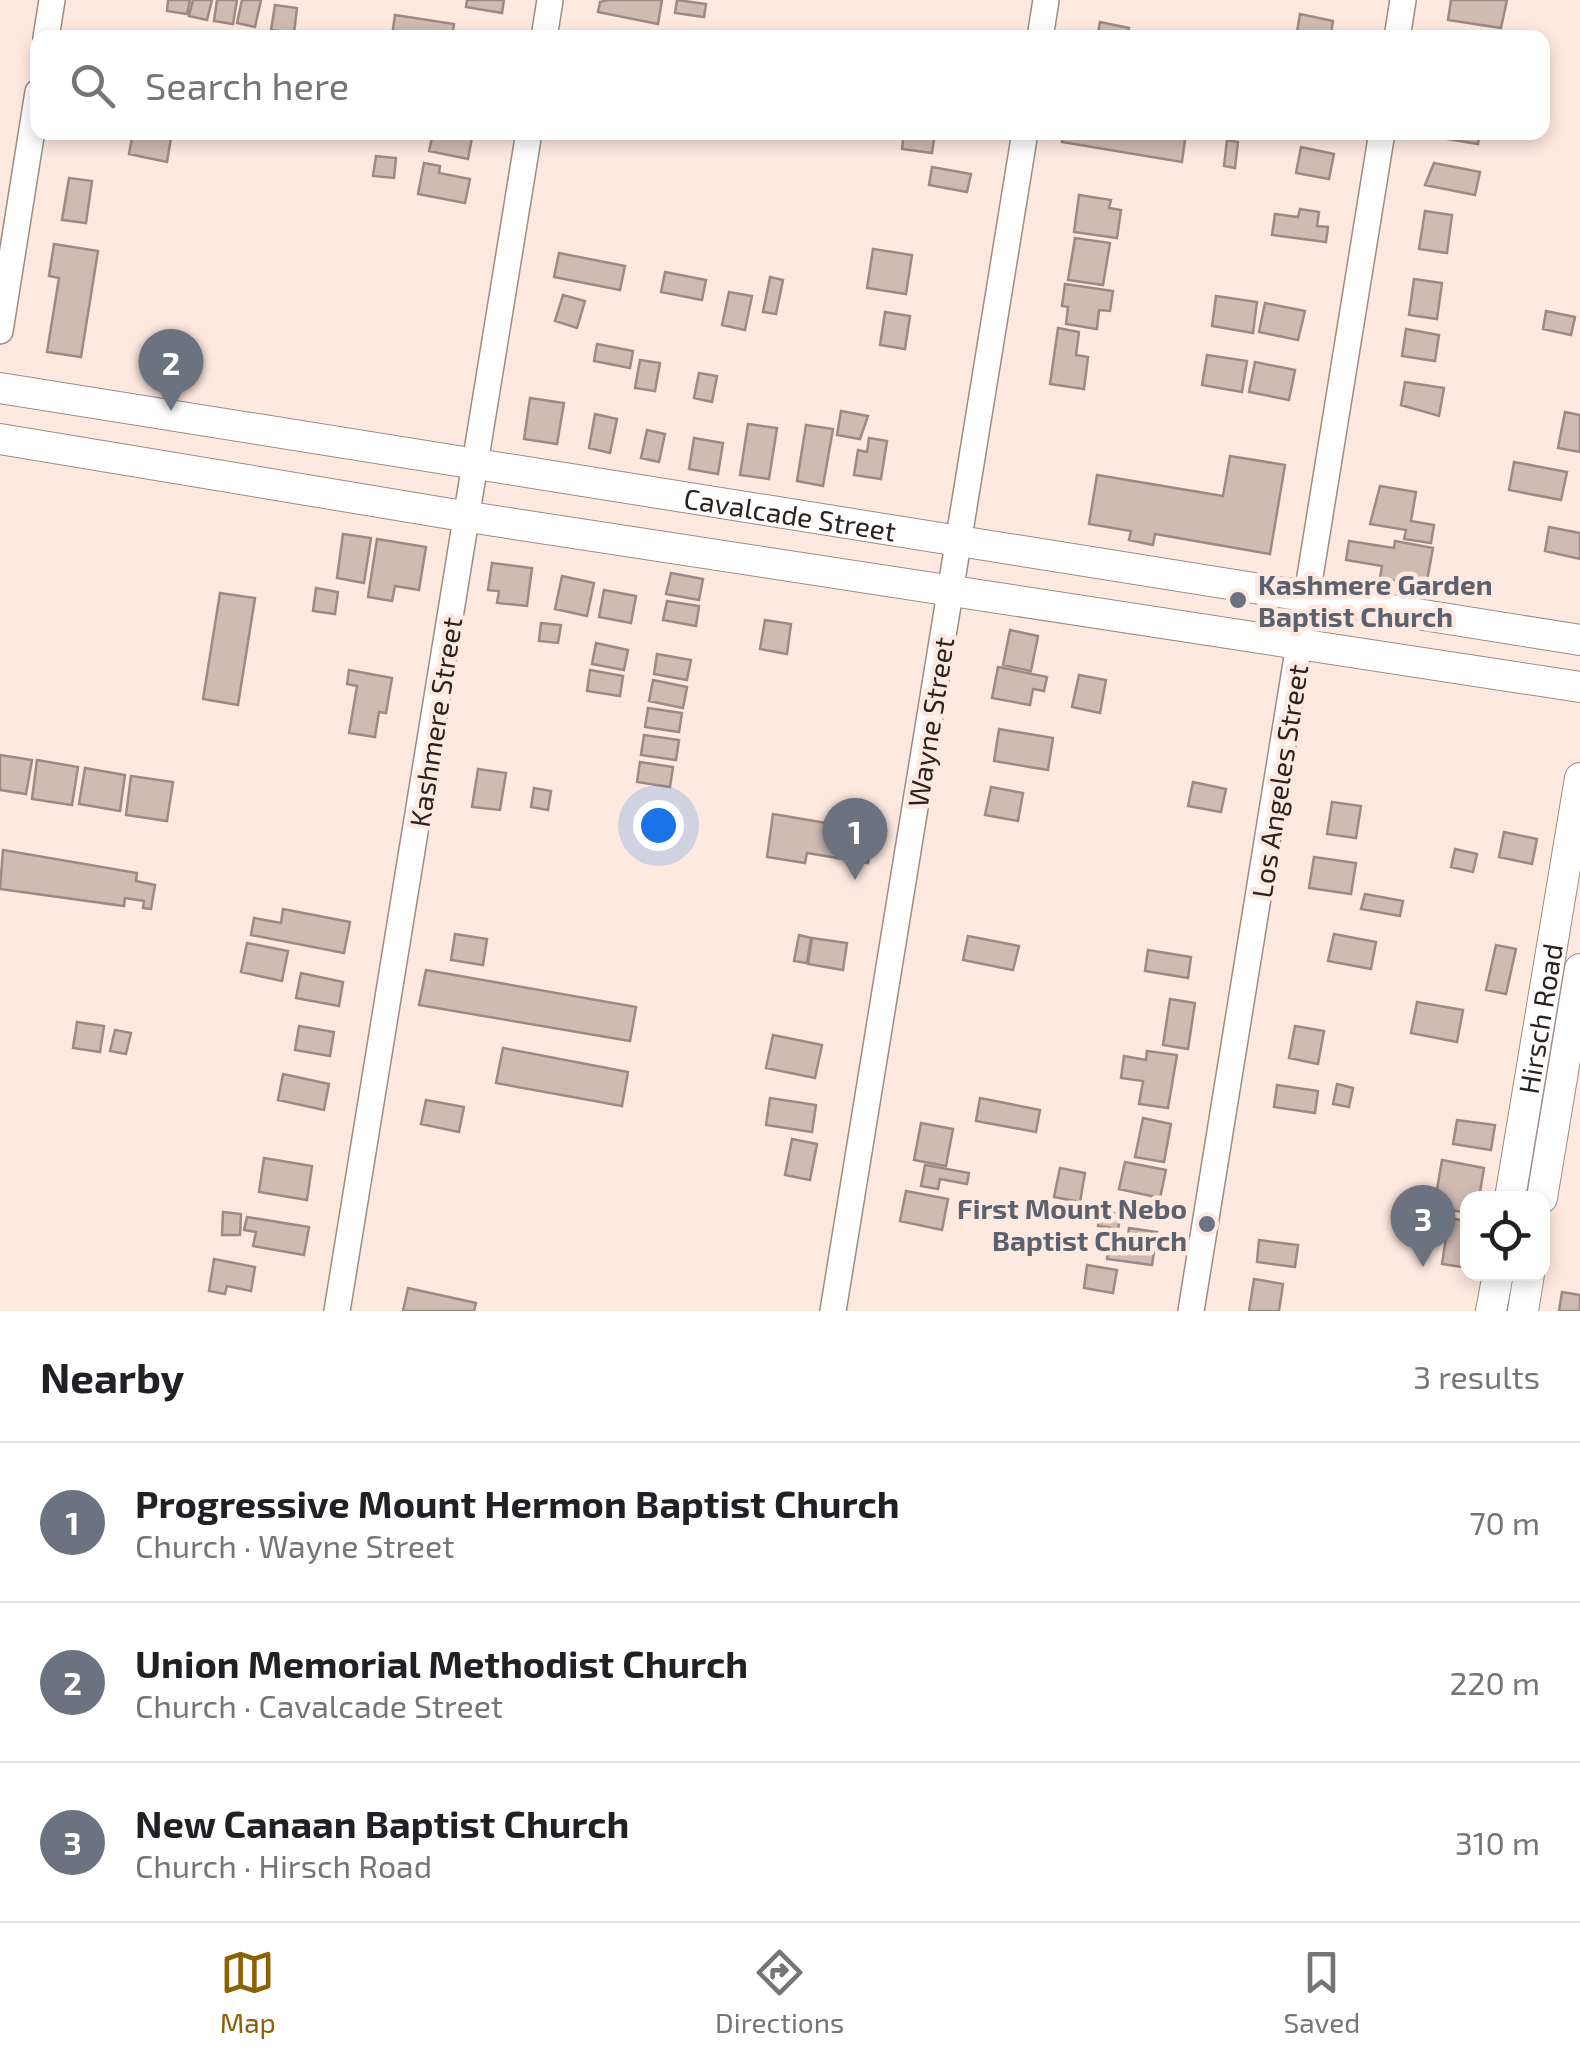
<!DOCTYPE html>
<meta charset="utf-8">
<style>
:root{--surface:#fff;--page:#f2f2f2;--text:#202124;--muted:#757577;--line:#e0e0e0;--accent:#8c6004}
body{margin:0;font-family:"Exo 2",sans-serif;background:var(--page);color:var(--text)}
.controls{position:absolute;right:30px;bottom:30px;display:grid;overflow:hidden;border-radius:20px;box-shadow:0 5px 15px #0003}
.controls button{width:90px;height:90px;display:grid;place-items:center;padding:0;border:0;border-bottom:2px solid var(--line);background:var(--surface);color:var(--text);font:50px sans-serif}
.you{position:absolute;left:658px;top:825px;width:35px;height:35px;margin:-25px;border:8px solid #fff;border-radius:50%;background:#1a73e8;box-shadow:0 0 0 15px #1a73e833}
.badge{display:grid;place-items:center;width:65px;height:65px;border-radius:50%;background:var(--accent);color:#fff;font-size:32px;font-weight:700}
.pin{position:absolute;translate:-50% -82px;filter:drop-shadow(0 2px 5px #0008)}
.pin::after{content:'';position:absolute;top:52px;width:35px;height:30px;background:inherit;clip-path:polygon(0 0,100% 0,50% 100%)}
.list{margin:0;padding:0;list-style:none}
h2{display:flex;justify-content:space-between;align-items:center;height:130px;margin:0;padding:0 40px;font-size:42px}
h2 small{font-size:32px;font-weight:400;color:var(--muted)}
.list li{display:grid;grid-template-columns:65px 1fr auto;gap:30px;align-items:center;box-sizing:border-box;height:160px;padding:0 40px;border-top:2px solid var(--line)}
.list b{display:block;font-size:38px;white-space:nowrap}
.list p{margin:0;font-size:32px;white-space:nowrap;color:var(--muted)}
.list em{font-size:32px;font-style:normal;color:var(--muted)}
.icon{flex:none;width:55px;height:55px;fill:none;stroke:currentColor;stroke-width:2;stroke-linecap:round;stroke-linejoin:round}
.map{position:relative;flex:none;width:1580px;height:1311px;overflow:hidden}
.search{position:absolute;background:var(--surface);box-shadow:0 5px 15px #0003;left:30px;right:30px;top:30px;height:110px;display:flex;align-items:center;gap:25px;box-sizing:border-box;padding:0 35px;border-radius:20px;color:var(--muted);font-size:38px}
.sheet{height:610px;background:var(--surface)}
nav{display:flex;justify-content:space-around;align-items:center;box-sizing:border-box;height:140px;border-top:2px solid var(--line);background:var(--surface);font-size:28px;color:var(--muted)}
nav a{display:grid;justify-items:center;gap:5px}
nav .on{color:var(--accent)}
.map>svg:first-child{display:block}
.building{fill:#cfbbb2;stroke:#9d8a82;stroke-width:2.5}
.lines{fill:none;stroke-linecap:round;stroke-linejoin:round}
.minor-casing{stroke:#9e8b83;stroke-width:28}
.major-casing{stroke:#9e8b83;stroke-width:32}
.minor{stroke:#fff;stroke-width:25}
.major{stroke:#fff;stroke-width:30}
.worship-dot{fill:#6b7280;stroke:#fee9e0;stroke-width:4}
.labels{text-anchor:middle;dominant-baseline:central;stroke-width:9;stroke-linejoin:round;paint-order:stroke}
.street-label{font-size:28px;fill:#29221f;stroke:#fee9e0}
.worship-label{font-size:28px;font-weight:bold;fill:#5b616d;stroke:#fee9e0;text-anchor:start}
</style>
<div class="map">
<svg width="1580" height="1311" viewBox="0 0 1580 1311">
<rect width="100%" height="100%" fill="#fee9e0"/>
<path class="building" d="M168 0H190L187 14 167 11Z
M193 0H212L207 20 189 16Z
M217 0H237L233 24 214 21Z
M242 0H261L255 27 237 23Z
M467 0H504L502 13 466 7Z
M608 0H662L658 24 598 12 600 2Z
M677 0 706 4 704 17 675 13Z
M1451 0H1507L1501 28 1448 20Z
M275 5 297 8 294 33 271 30Z
M1300 14 1333 21 1331 34 1349 38H1316L1297 32Z
M395 15 454 24 452 38 392 36Z
M1100 22 1129 28 1127 38H1097Z
M133 132H172L167 162 129 154Z
M418 132H473L468 159 429 151 432 138Z
M904 132H935L932 153 902 149Z
M1063 132H1186L1182 162 1062 142Z
M1447 132H1480L1478 144 1447 139Z
M1227 140 1238 142 1235 168 1224 166Z
M1301 147 1334 154 1329 179 1296 173Z
M376 156 396 158 394 178 373 176Z
M424 163 440 166 439 173 470 179 465 203 418 194Z
M1434 163 1480 172 1475 195 1425 185Z
M932 167 971 174 967 192 929 185Z
M69 178 92 181 86 223 62 220Z
M1079 195 1111 200 1109 208 1121 210 1117 238 1074 232Z
M1300 209 1319 212 1317 226 1328 227 1326 242 1272 235 1275 214 1298 217Z
M1425 211 1452 215 1447 253 1419 249Z
M1075 238 1110 243 1103 285 1068 280Z
M54 244 98 251 81 357 47 352 59 278 49 276Z
M873 249 912 255 906 294 867 288Z
M559 253 625 266 620 290 554 277Z
M665 272 706 280 702 300 661 292Z
M770 277 783 280 776 314 763 312Z
M1414 279 1442 283 1437 319 1409 315Z
M1065 284 1113 291 1110 311 1099 310 1097 329 1066 324 1068 307 1062 306Z
M729 292 752 296 745 330 722 325Z
M563 295 585 301 577 328 555 321Z
M1216 296 1257 302 1253 333 1212 326Z
M1265 303 1305 311 1298 340 1259 332Z
M1546 311 1575 317 1571 335 1543 329Z
M885 312 910 316 905 349 880 345Z
M1058 328 1079 332 1076 355 1088 357 1084 389 1050 384Z
M1406 329 1439 335 1435 361 1402 356Z
M597 344 633 351 630 368 594 361Z
M1207 355 1247 361 1242 392 1202 385Z
M640 360 660 363 655 391 635 388Z
M1255 362 1295 370 1289 400 1249 392Z
M699 373 717 376 712 402 694 398Z
M1405 382 1444 388 1439 416 1401 405Z
M530 398 564 403 557 444 524 439Z
M841 411 868 416 860 439 837 435Z
M1565 412 1580 415V452L1558 448Z
M595 414 617 419 610 453 589 448Z
M748 424 777 428 769 479 740 475Z
M806 425 833 429 823 486 797 481Z
M647 430 665 434 659 462 641 458Z
M694 438 723 443 718 474 689 469Z
M869 438 887 441 881 479 854 475 858 450 867 452Z
M1230 456 1285 465 1270 554 1155 534 1153 545 1129 540 1131 531 1089 524 1097 475 1223 496Z
M1514 462 1567 472 1561 500 1509 490Z
M1380 486 1416 492 1411 521 1434 525 1431 543 1404 539 1406 530 1370 524Z
M1549 527 1580 533V559L1545 551Z
M343 534 371 538 364 583 337 578Z
M377 539 426 547 419 590 395 586 392 601 368 597Z
M1349 541 1394 548 1395 541 1433 548 1426 586 1380 578 1382 566 1346 560Z
M492 563 532 568 527 606 497 603 499 591 488 590Z
M671 573 703 579 699 600 666 594Z
M562 576 594 583 587 616 555 609Z
M316 588 338 592 335 614 313 611Z
M604 590 636 596 631 623 599 617Z
M220 593 255 598 238 705 203 699Z
M667 601 699 606 696 626 663 620Z
M765 620 791 624 787 654 760 649Z
M541 623 561 625 558 643 539 641Z
M1010 630 1038 636 1031 671 1003 665Z
M596 643 628 650 624 670 592 664Z
M657 654 691 660 687 680 654 674Z
M998 667 1047 677 1044 691 1033 689 1030 705 992 698Z
M349 670 392 678 386 713 379 712 375 737 349 733 357 686 347 684Z
M590 670 623 676 620 696 587 691Z
M1079 675 1106 680 1100 713 1072 707Z
M653 680 687 687 683 708 649 701Z
M648 708 682 713 679 732 645 727Z
M999 729 1053 738 1048 770 994 761Z
M644 735 679 740 676 760 641 755Z
M0 755 32 760 26 794 0 790Z
M37 760 78 767 72 805 32 799Z
M640 762 673 767 670 787 637 782Z
M85 768 125 775 120 811 79 804Z
M478 769 506 773 500 810 472 807Z
M131 776 173 782 167 821 126 815Z
M1193 782 1226 789 1221 812 1188 806Z
M991 787 1023 793 1018 821 985 815Z
M534 788 551 791 548 810 531 807Z
M1332 802 1361 806 1356 838 1327 834Z
M773 814 874 831 868 863 807 853 805 863 767 857Z
M1504 832 1537 839 1532 864 1499 857Z
M1455 849 1477 854 1473 872 1451 867Z
M3 850 137 873 136 881 155 885 151 909 143 908 144 901 125 898 124 906 0 889Z
M1314 857 1356 863 1351 894 1309 888Z
M1365 894 1403 901 1400 916 1361 909Z
M283 909 350 922 344 953 251 935 254 918 281 923Z
M455 934 487 939 483 965 451 960Z
M1334 934 1376 942 1371 969 1328 961Z
M799 935 811 938 807 963 794 961Z
M968 936 1019 946 1013 970 963 960Z
M812 938 847 943 843 970 808 964Z
M247 943 288 951 282 981 241 972Z
M1496 945 1516 949 1506 994 1486 990Z
M1148 950 1191 957 1188 978 1145 971Z
M426 970 636 1007 630 1041 419 1005Z
M301 973 343 982 339 1006 296 998Z
M1170 999 1195 1003 1188 1049 1163 1045Z
M1417 1002 1463 1010 1457 1042 1411 1033Z
M77 1022 104 1026 100 1052 73 1048Z
M299 1026 334 1032 330 1056 295 1050Z
M1295 1026 1324 1031 1318 1064 1289 1058Z
M115 1030 131 1033 126 1054 110 1051Z
M773 1035 822 1045 815 1078 766 1068Z
M503 1048 628 1072 622 1106 496 1083Z
M1147 1051 1177 1055 1168 1108 1139 1104 1143 1081 1121 1078 1124 1056 1146 1060Z
M283 1074 329 1084 324 1110 278 1100Z
M1337 1084 1353 1088 1349 1107 1333 1104Z
M1277 1085 1318 1091 1315 1113 1274 1107Z
M770 1098 816 1105 812 1132 766 1125Z
M980 1098 1040 1110 1036 1132 976 1121Z
M426 1100 464 1107 459 1132 421 1124Z
M1143 1118 1171 1124 1164 1162 1135 1157Z
M1457 1120 1495 1125 1491 1150 1453 1144Z
M921 1123 953 1129 946 1166 914 1160Z
M792 1139 817 1144 810 1180 785 1175Z
M264 1158 312 1166 307 1200 259 1192Z
M1442 1160 1484 1168 1479 1198H1468V1213L1423 1205 1425 1193 1436 1195Z
M1125 1162 1166 1170 1160 1198 1119 1189Z
M925 1165 969 1173 967 1184 940 1179 938 1189 921 1186Z
M1060 1168 1085 1173 1080 1202 1054 1197Z
M906 1191 948 1199 942 1230 900 1221Z
M1100 1211 1121 1214 1118 1229 1098 1226Z
M223 1212 241 1214 240 1235H222Z
M247 1217 309 1227 304 1255 253 1246 256 1232 244 1230Z
M1449 1218 1468 1221 1462 1267 1442 1264Z
M1129 1228 1157 1232 1152 1265 1107 1259 1109 1243 1127 1245Z
M1259 1240 1298 1245 1295 1267 1257 1262Z
M214 1259 255 1267 251 1291 227 1286 225 1294 209 1291Z
M1087 1265 1117 1270 1113 1293 1084 1288Z
M1254 1279 1283 1284 1279 1311H1249Z
M408 1288 476 1303 474 1311H403Z
M1562 1292 1580 1295V1311H1559Z"/>
<g class="lines">
<defs>
<path id="minor" d="M46 38 52 0
M544 38 550 0
M1040 38 1046 0
M1397 38 1403 0
M0 331 38 92
M337 1311 529 132
M833 1311 1025 132
M1191 1311 1382 132"/>
<g id="major">
<path id="s1" d="M0 388 1580 640"/>
<path d="M0 439 469 517 1580 687"/>
<path id="s2" d="M1510 1198 1580 778"/>
<path d="M1542 1198 1580 969"/>
<path d="M1491 1311 1498 1274"/>
<path d="M1523 1311 1529 1274"/>
</g>
</defs>
<use href="#minor" class="minor-casing"/>
<use href="#major" class="major-casing"/>
<use href="#minor" class="minor"/>
<use href="#major" class="major"/>
</g>
<g class="worship-dot">
<circle cx="1238" cy="600" r="10"/>
<circle cx="1207" cy="1224" r="10"/>
</g>
<g class="labels">
<g class="street-label">
<text stroke="none"><textPath href="#s1" startOffset="800">Cavalcade Street</textPath></text>
<text transform="translate(435 722) rotate(-81)">Kashmere Street</text>
<text transform="translate(930 722) rotate(-81)">Wayne Street</text>
<text transform="translate(1279 781) rotate(-81)">Los Angeles Street</text>
<text stroke="none"><textPath href="#s2" startOffset="182">Hirsch Road</textPath></text>
</g>
<g class="worship-label">
<text x="1258" y="584">Kashmere Garden<tspan x="1258" dy="32">Baptist Church</tspan></text>
<text x="1187" y="1208" text-anchor="end">First Mount Nebo<tspan x="1187" dy="32">Baptist Church</tspan></text>
</g>
</g>
</svg>
<div class="controls">
<button><svg class="icon" aria-label="locate" viewBox="0 0 24 24"><circle cx="12" cy="12" r="6"/><path d="M12 2v4M12 18v4M2 12h4M18 12h4"/></svg></button>
</div>
<div class="you"></div>
<div class="pin badge" style="left:855px;top:880px;background:#6b7280">1</div>
<div class="pin badge" style="left:171px;top:411px;background:#6b7280">2</div>
<div class="pin badge" style="left:1423px;top:1267px;background:#6b7280">3</div>
<div class="search"><svg class="icon" aria-label="search" viewBox="0 0 24 24"><circle cx="10" cy="10" r="6"/><path d="M15 15l6 6"/></svg>Search here</div>
</div>
<section class="sheet">
<h2>Nearby<small>3 results</small></h2>
<ul class="list">
<li><span class="badge" style="background:#6b7280">1</span><div><b>Progressive Mount Hermon Baptist Church</b><p>Church · Wayne Street</p></div><em>70 m</em></li>
<li><span class="badge" style="background:#6b7280">2</span><div><b>Union Memorial Methodist Church</b><p>Church · Cavalcade Street</p></div><em>220 m</em></li>
<li><span class="badge" style="background:#6b7280">3</span><div><b>New Canaan Baptist Church</b><p>Church · Hirsch Road</p></div><em>310 m</em></li>
</ul>
</section>
<nav>
<a class="on"><svg class="icon" aria-label="map" viewBox="0 0 24 24"><path d="M3 6l6-2 6 2 6-2v14l-6 2-6-2-6 2zM9 4v14M15 6v14"/></svg>Map</a>
<a><svg class="icon" aria-label="directions" viewBox="0 0 24 24"><path d="M12 3l9 9-9 9-9-9zM9 14v-3h6M13 9l2 2-2 2"/></svg>Directions</a>
<a><svg class="icon" aria-label="saved" viewBox="0 0 24 24"><path d="M7 4h10v16l-5-4-5 4z"/></svg>Saved</a>
</nav>
